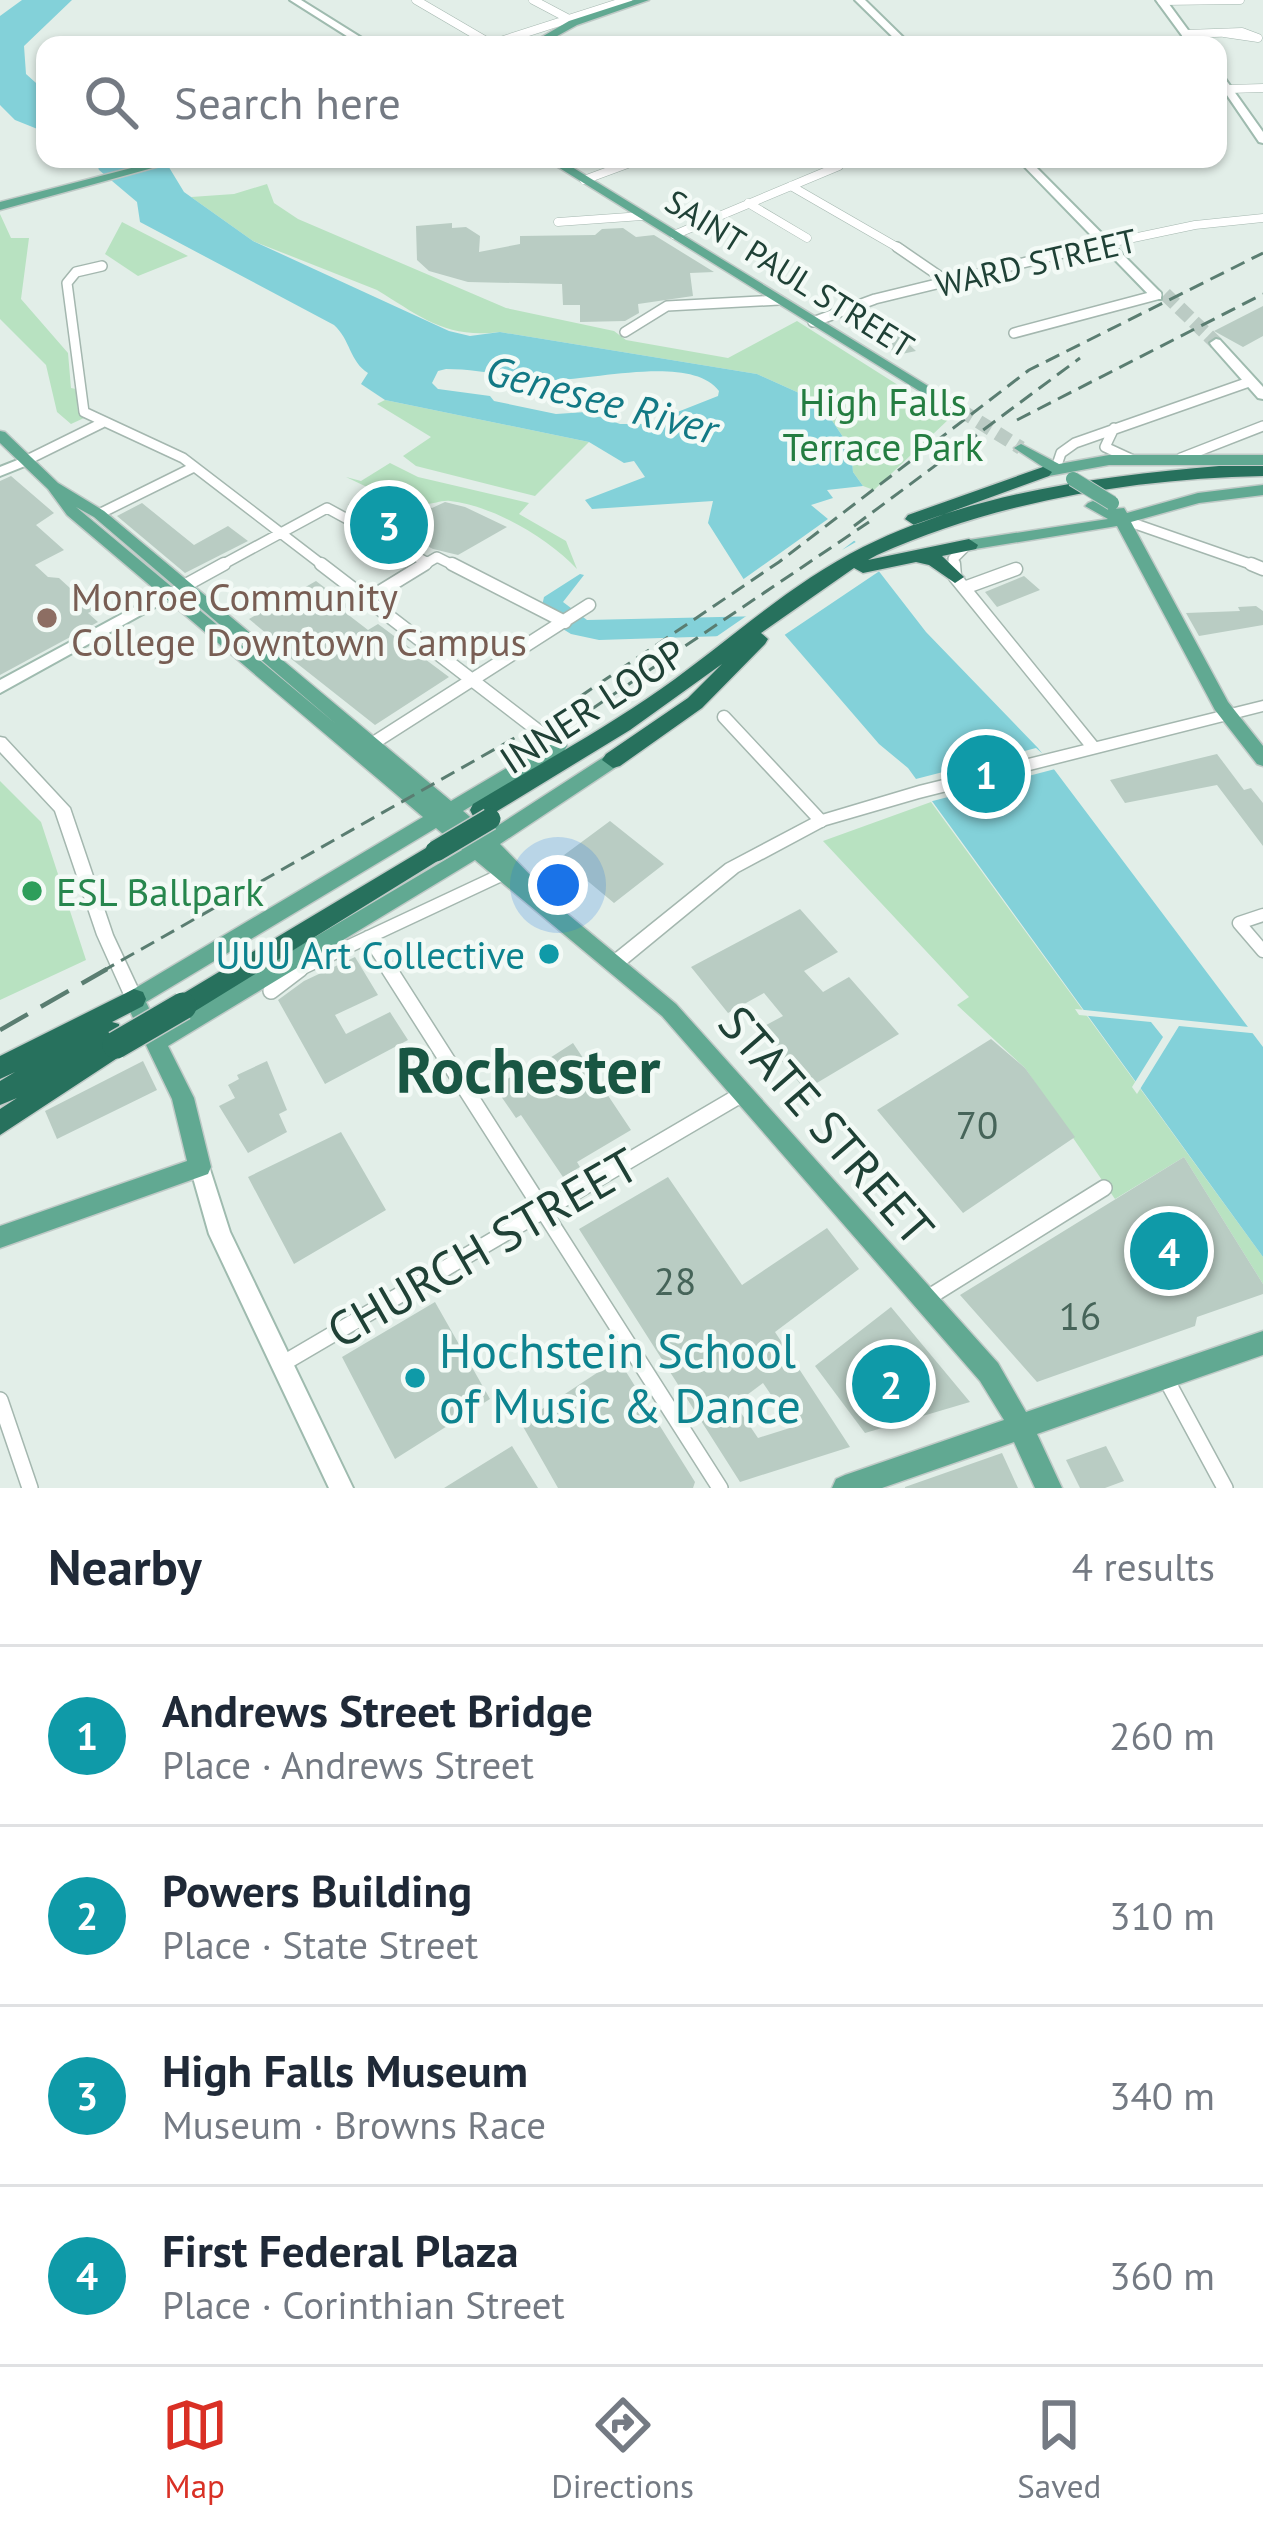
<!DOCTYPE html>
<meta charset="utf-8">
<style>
:root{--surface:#fff;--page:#f6f6f7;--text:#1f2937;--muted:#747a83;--line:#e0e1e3;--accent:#d93025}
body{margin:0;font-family:"PT Sans",sans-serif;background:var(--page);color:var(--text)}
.you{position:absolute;left:558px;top:885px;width:42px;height:42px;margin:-30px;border:9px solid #fff;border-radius:50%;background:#1a73e8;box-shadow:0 0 0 18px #1a73e833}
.badge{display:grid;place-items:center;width:78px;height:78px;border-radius:50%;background:var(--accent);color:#fff;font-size:39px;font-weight:700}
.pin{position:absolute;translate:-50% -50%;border:6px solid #fff;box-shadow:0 3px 12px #0006}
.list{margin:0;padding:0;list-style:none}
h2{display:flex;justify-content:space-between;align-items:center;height:156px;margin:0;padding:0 48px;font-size:51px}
h2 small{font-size:39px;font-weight:400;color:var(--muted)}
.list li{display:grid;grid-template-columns:78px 1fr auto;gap:36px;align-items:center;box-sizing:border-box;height:180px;padding:0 48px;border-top:3px solid var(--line)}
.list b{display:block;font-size:45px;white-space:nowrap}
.list p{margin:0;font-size:39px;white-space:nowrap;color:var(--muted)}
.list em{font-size:39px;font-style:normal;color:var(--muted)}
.icon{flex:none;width:66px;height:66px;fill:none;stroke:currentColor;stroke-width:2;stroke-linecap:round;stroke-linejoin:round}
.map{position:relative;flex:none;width:1263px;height:1488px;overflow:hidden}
.search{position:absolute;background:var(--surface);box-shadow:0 3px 9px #0004;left:36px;right:36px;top:36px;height:132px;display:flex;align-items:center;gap:30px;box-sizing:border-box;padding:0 42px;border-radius:24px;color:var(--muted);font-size:45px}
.sheet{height:876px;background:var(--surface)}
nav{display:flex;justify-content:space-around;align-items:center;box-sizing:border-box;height:168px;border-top:3px solid var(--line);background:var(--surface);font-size:33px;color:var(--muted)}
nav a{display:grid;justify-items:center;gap:6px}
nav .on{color:var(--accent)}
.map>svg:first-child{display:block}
.green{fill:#b8e2c1}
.water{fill:#83d1d9;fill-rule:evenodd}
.pier{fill:#e2eee8}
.building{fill:#b9ccc3;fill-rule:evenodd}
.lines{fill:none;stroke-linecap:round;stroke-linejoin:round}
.secondary-tunnel{stroke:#bbcbc4;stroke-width:14;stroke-dasharray:14 6;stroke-linecap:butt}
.primary-tunnel{stroke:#bbcbc4;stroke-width:14;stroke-dasharray:14 8;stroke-linecap:butt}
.minor-far3-casing{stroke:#a4b7af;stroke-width:9}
.minor-far2-casing{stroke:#a4b7af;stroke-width:12}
.minor-far1-casing{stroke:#a4b7af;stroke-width:15}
.minor-casing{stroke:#a4b7af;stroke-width:18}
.tertiary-casing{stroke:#a4b7af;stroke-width:3}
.secondary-casing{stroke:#9fbbaf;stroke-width:4}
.primary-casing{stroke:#c0cac7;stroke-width:3}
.motorway-casing{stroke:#c0cac7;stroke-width:3}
.minor-far3{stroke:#fff;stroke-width:8}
.minor-far2{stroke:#fff;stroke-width:9}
.minor-far1{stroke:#fff;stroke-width:12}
.minor{stroke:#fff;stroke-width:15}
.tertiary{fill:#fff;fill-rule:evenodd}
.secondary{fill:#fff;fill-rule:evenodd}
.primary{fill:#61a992;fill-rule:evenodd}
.motorway{fill:#27715d;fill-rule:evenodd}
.rail-far1{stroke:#5a7d71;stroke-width:3;stroke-dasharray:15 8;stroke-linecap:butt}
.rail{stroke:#5a7d71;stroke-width:4.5;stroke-dasharray:32 15;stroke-linecap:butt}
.primary-bridge-casing{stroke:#c0cac7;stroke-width:16;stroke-linecap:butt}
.motorway-bridge-far1-casing{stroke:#c0cac7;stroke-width:24;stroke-linecap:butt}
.motorway-bridge-casing{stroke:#c0cac7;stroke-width:30;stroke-linecap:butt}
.primary-bridge{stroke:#61a992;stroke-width:14}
.motorway-bridge-far1{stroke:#27715d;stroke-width:21}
.motorway-bridge{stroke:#27715d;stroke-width:27}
.education-dot{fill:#8d6e63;stroke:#f3faf6;stroke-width:4.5}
.leisure-dot{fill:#2e9e5b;stroke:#f3faf6;stroke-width:4.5}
.culture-dot{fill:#0f9aa8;stroke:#f3faf6;stroke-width:4.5}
.labels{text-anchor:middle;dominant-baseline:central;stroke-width:9;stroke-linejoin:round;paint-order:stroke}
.far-street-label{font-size:33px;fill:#1f4136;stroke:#f3faf6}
.park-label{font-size:39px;fill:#247d41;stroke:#f3faf6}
.education-label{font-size:39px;fill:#785e54;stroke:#f3faf6;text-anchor:start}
.street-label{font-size:39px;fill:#1f4136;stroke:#f3faf6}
.leisure-label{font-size:39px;fill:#27864d;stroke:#f3faf6;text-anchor:start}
.culture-label{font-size:39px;fill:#0d838f;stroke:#f3faf6;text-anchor:end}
.near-number-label{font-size:39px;fill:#466459}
.water-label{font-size:42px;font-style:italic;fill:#127985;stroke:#f3faf6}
.near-street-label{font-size:48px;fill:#1f4136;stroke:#f3faf6}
.near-culture-label{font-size:48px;fill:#0d838f;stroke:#f3faf6;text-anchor:start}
.town-label{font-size:63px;font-weight:bold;fill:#195643;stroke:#f3faf6}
</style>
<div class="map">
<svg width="1263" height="1488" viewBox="0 0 1263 1488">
<rect width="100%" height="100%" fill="#e2eee8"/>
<path class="green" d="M267 184 274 203 298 219 506 308 614 331 626 340 728 358 797 321 950 418 874 490 863 486 853 472 851 449 825 410 808 397 757 374 500 332C445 339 420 316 377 290L253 241 191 197 234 194Z
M0 214 11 238H29L21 299 68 353 71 388 76 389 78 412 84 418 71 424 57 412 46 365 0 319Z
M122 222 188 256 138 276 105 254Z
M385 400 589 442 535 496 416 466 403 456 431 437 377 404Z
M390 463 418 477 529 503 519 514 566 541 577 569C548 538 494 506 450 501 440 500 433 505 422 504L405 493 368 516 348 505 369 488 346 477 361 481Z
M0 781 41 822 86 960 0 1000Z
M931 802 1263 1257V1284L1184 1157 1115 1199 1025 1068 957 1005 969 997 823 841Z"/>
<path class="water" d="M22 0H72L24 46 26 74 45 91V132L15 120 0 105V16Z
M95 159H154L167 164 184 192 253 241 449 331 470 336 500 332 757 374 808 397 825 410 851 449 853 472 863 486 827 490 833 498 811 505 857 543 926 632 1038 748 1263 1047V1257L908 768 879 744 784 634 599 640 571 634 540 615 544 597 580 574 584 575 563 602 587 620 767 616 708 523 713 501 592 509 585 500 645 477 634 461 624 463 589 442 385 400 361 384 368 373C350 362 350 339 334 325L140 222 137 202 99 170ZM446 369C480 369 514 378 548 380 587 382 691 353 719 391L718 396 647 424H620L586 412 556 414 494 401 490 396 438 389 432 383 438 371Z"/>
<path class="pier" d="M835 514 859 537 842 550 861 539 884 568 777 640 713 639 755 610 738 583Z
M1036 748 1059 768 925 803 912 780Z
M1075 1009 1249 1027 1253 1023 1261 1034 1179 1026 1137 1094 1132 1087 1163 1037 1151 1022 1079 1015Z"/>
<path class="building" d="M452 223V228L466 227 480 236 479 252 520 244V236L595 235 602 229 623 228 636 237 654 235 714 272 690 273 693 296 638 304 639 313 625 321 580 322V305H563L562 284 468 282 429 271 417 260 416 226Z
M1263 306V336L1243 347 1214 331Z
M877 315 896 332 916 351 897 355 858 320Z
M11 476 54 513 36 525 64 550 35 565 48 577 59 578 94 610 88 613 98 622 0 675V481Z
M404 496 432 508 445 502 465 507 507 527 458 555 433 549 368 516Z
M142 503 194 545 228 526 248 541 185 573 117 516Z
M1024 576 1040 590 997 607 985 592Z
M316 581 349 606 342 610 368 630 378 624 449 677 375 725 280 650 284 648 249 619Z
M1256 606 1263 611V625L1199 636 1186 613 1240 611 1238 607Z
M1217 754 1244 790 1251 788 1263 803V846L1217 785 1125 803 1110 780Z
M610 821 664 864 614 903 560 858Z
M800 909 838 952 804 971 823 992 849 977 899 1034 805 1090 757 1030 783 1016 764 993 728 1013 691 967Z
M355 957 378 995 335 1015 346 1034 390 1012 408 1040 325 1084 278 1000 304 981Z
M991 1039 1025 1068 1075 1137 963 1213 877 1110Z
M573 1043 631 1130 577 1162 580 1167 563 1177 521 1115 516 1118 494 1086 520 1072 522 1076Z
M143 1061 157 1090 57 1139 45 1111Z
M267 1061 287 1110 279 1114 287 1132 248 1153 219 1106 235 1098 228 1085 239 1079 237 1075Z
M341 1132 386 1210 294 1264 248 1177Z
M1184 1157 1263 1284V1294L1197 1317 1195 1326 1037 1382 960 1295Z
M668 1177 742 1285 827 1228 859 1269 775 1332 850 1447 740 1482 579 1229ZM763 1383 793 1427 758 1438 735 1404Z
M435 1302 490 1399 395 1459 342 1357Z
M891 1307 970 1402 865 1433 815 1366Z
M618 1359 695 1482 693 1488H558L521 1423Z
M512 1446 538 1488H444Z
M1106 1446 1124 1481 1105 1488H1080L1066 1460Z
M1002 1453 1018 1488H905V1487Z"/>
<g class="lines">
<path class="secondary-tunnel" d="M1165 294 1216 343"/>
<path class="primary-tunnel" d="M960 410 1021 448"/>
<defs>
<path id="minor-far3" d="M416 0 493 45
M533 0 569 19
M1162 1 1240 0
M1186 34 1242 32 1258 38 1224 33
M491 44 628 0
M1229 89 1263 88
M584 180 641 159
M791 186 902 250
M748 203 807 238
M558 222 642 216
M674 235 839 166 842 159
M1076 250 1195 225 1263 218"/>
<path id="minor-far2" d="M897 247 948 282
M102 266 76 272 67 283 84 412 183 458 325 567
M813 322 875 299 1088 247
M625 332 667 306 779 300
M1014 333 1157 295
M1114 428 1105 447 1131 459
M1181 458 1263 426
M25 461 102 423
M1056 468 1061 453 1075 443 1249 382
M99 514 194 467
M1124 520 1259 567
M218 567 327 508 428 563
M420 567 437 557 457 567
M954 567 953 559 966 546"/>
<path id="minor-far1" d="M321 564 558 746
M452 564 565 622
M954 564 955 577 1093 747
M1251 564 1263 569
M184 586 224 564
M964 588 1016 569
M368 599 425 564
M724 717 821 821
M364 749 589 605
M1263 915 1239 923 1263 951
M368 937 391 972
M294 972 501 875"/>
<path id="minor" d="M389 969 720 1488
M271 991 300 969
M926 1299 1104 1188
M282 1364 744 1093
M1165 1377 1225 1488
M0 1400 30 1488"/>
<path id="tertiary" d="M1263 701V711L919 798 826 825 738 872 620 969 614 971 608 969 605 964 608 959 726 864 815 817 919 786Z
M0 737 5 738 70 808 113 935 143 999 140 1004 134 1006 128 1004 97 935 55 811 0 752Z"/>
<path id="secondary" d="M290 0H301L373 45H361Z
M855 0H865L911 45H901Z
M1156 0H1166L1199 45H1189Z
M1218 72 1221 73 1263 132V143L1259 142 1218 82Z
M1017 159H1028L1161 293V299H1153Z
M1216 339 1220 340 1263 387V399L1258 398 1212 346 1210 343Z
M25 457 32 461 30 464 0 476V467Z
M183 581 190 586 188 589 0 693V680Z
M200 1157 207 1160 230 1232 353 1488H329L209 1234 190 1167 193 1160Z"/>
<path id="primary" d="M634 0H649L577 25 541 45H528L569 21Z
M166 159H185L0 210V202Z
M545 159H559L967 410 960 414 955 413Z
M0 431 5 432 58 483 104 511 451 801 552 741H564L567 746 564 751 463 811 488 832 607 755H619L622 760 619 765 500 844 539 884 541 892 676 1004 998 1363 1026 1412 1263 1331V1355L1037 1434 1062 1488H1035L1014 1442 882 1488H832L836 1479 845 1475 1004 1420 980 1381 662 1016 475 860 168 1046 194 1098 211 1167 208 1174 0 1248V1226L187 1161 172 1099 124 999 127 993 423 817 67 515 48 489 0 443ZM76 507 94 517 336 724ZM436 828 462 850 159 1029 146 1002Z
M1021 444 1059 464 1109 455H1263V465H1109L1043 477 1035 472 1043 467 1014 448Z
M1263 485V495L1199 503 1131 522 1228 702 1263 746V766L1257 764 1215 710 1117 526 969 550 961 545 969 540 1108 519 1085 506 1088 503 1093 501 1113 509 1124 508 1127 513 1198 493Z"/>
<path id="motorway" d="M1219 466H1263V476C1131 479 998 501 877 555L868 560 969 539 978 545 976 549 942 556 964 577 955 583 929 565 916 562 863 573 854 568 761 633 768 639 765 644 702 708 620 766 613 768 602 760 606 754 688 698 722 664 630 730 489 816H473L470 810 473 804C536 766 601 731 661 689 728 642 789 584 863 547 972 493 1099 476 1219 466Z
M1043 467 1052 472 1049 476 920 523 914 525 905 519 908 515Z
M436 842 444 845 447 851 444 857 192 1013 183 1016 174 1013 171 1006 174 999Z
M134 989 143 992 146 999 143 1006 112 1022 119 1024 120 1036 128 1045 125 1053 0 1135V1109L17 1098 0 1105V1081L15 1072 0 1079V1056Z"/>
</defs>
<use href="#minor-far3" class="minor-far3-casing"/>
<use href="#minor-far2" class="minor-far2-casing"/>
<use href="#minor-far1" class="minor-far1-casing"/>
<use href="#minor" class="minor-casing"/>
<use href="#tertiary" class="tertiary-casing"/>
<use href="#secondary" class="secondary-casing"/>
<use href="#primary" class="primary-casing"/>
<use href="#motorway" class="motorway-casing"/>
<use href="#minor-far3" class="minor-far3"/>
<use href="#minor-far2" class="minor-far2"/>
<use href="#minor-far1" class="minor-far1"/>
<use href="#minor" class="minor"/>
<use href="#tertiary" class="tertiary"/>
<use href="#secondary" class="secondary"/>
<use href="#primary" class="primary"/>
<use href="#motorway" class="motorway"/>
<path class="rail-far1" d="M1017 420 1263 294
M854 526 1080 358
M571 723 869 522
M101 972 541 723 779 562 1029 370 1263 253"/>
<path class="rail" d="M0 1030 107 969"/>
<defs>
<path id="primary-bridge" d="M1073 479 1112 503"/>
<path id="motorway-bridge-far1" d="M436 851 490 819"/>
<path id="motorway-bridge" d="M116 1045 183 1006"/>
</defs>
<use href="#primary-bridge" class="primary-bridge-casing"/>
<use href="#motorway-bridge-far1" class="motorway-bridge-far1-casing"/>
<use href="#motorway-bridge" class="motorway-bridge-casing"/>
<use href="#primary-bridge" class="primary-bridge"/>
<use href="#motorway-bridge-far1" class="motorway-bridge-far1"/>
<use href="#motorway-bridge" class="motorway-bridge"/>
</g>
<circle class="education-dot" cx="47" cy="618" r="12"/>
<circle class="leisure-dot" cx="32" cy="891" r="12"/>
<g class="culture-dot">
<circle cx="549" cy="954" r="12"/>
<circle cx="415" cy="1378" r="12"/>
</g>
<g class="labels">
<g class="far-street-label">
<text transform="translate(1036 262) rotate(-13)">WARD STREET</text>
<text transform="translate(790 273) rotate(32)">SAINT PAUL STREET</text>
</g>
<g class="park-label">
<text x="883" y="401">High Falls<tspan x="883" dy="45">Terrace Park</tspan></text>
</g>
<g class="education-label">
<text x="71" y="596">Monroe Community<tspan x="71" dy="45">College Downtown Campus</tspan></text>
</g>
<g class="street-label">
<text transform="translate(592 706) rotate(-33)">INNER LOOP</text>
</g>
<g class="leisure-label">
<text x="56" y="891">ESL Ballpark</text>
</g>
<g class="culture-label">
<text x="525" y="954">UUU Art Collective</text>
</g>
<g class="near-number-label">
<text x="977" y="1124">70</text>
<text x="675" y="1280">28</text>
<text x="1080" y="1315">16</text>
</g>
<g class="water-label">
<text transform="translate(602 399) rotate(15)">Genesee River</text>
</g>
<g class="near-street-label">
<text transform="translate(827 1125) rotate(49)">STATE STREET</text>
<text transform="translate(482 1247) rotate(-30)">CHURCH STREET</text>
</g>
<g class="near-culture-label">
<text x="439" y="1350">Hochstein School<tspan x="439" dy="55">of Music &amp; Dance</tspan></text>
</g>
<g class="town-label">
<text x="528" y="1069">Rochester</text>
</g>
</g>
</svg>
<div class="you"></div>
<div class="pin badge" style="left:986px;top:774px;background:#0f9aa8">1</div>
<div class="pin badge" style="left:891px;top:1384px;background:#0f9aa8">2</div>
<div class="pin badge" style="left:389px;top:525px;background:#0f9aa8">3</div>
<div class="pin badge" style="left:1169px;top:1251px;background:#0f9aa8">4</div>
<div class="search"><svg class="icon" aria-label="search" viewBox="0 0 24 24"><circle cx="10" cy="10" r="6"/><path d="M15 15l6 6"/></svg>Search here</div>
</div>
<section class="sheet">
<h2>Nearby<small>4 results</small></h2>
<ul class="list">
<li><span class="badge" style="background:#0f9aa8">1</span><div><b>Andrews Street Bridge</b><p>Place · Andrews Street</p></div><em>260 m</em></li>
<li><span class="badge" style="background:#0f9aa8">2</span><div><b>Powers Building</b><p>Place · State Street</p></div><em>310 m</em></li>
<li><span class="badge" style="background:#0f9aa8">3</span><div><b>High Falls Museum</b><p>Museum · Browns Race</p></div><em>340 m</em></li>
<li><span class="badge" style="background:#0f9aa8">4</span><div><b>First Federal Plaza</b><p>Place · Corinthian Street</p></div><em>360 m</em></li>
</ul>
</section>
<nav>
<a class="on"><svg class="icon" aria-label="map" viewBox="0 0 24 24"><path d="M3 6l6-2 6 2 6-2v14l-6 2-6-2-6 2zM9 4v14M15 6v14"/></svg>Map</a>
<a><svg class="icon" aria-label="directions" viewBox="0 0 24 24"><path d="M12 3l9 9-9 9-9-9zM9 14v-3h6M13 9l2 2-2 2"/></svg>Directions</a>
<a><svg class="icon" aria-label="saved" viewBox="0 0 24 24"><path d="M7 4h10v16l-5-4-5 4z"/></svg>Saved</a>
</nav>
